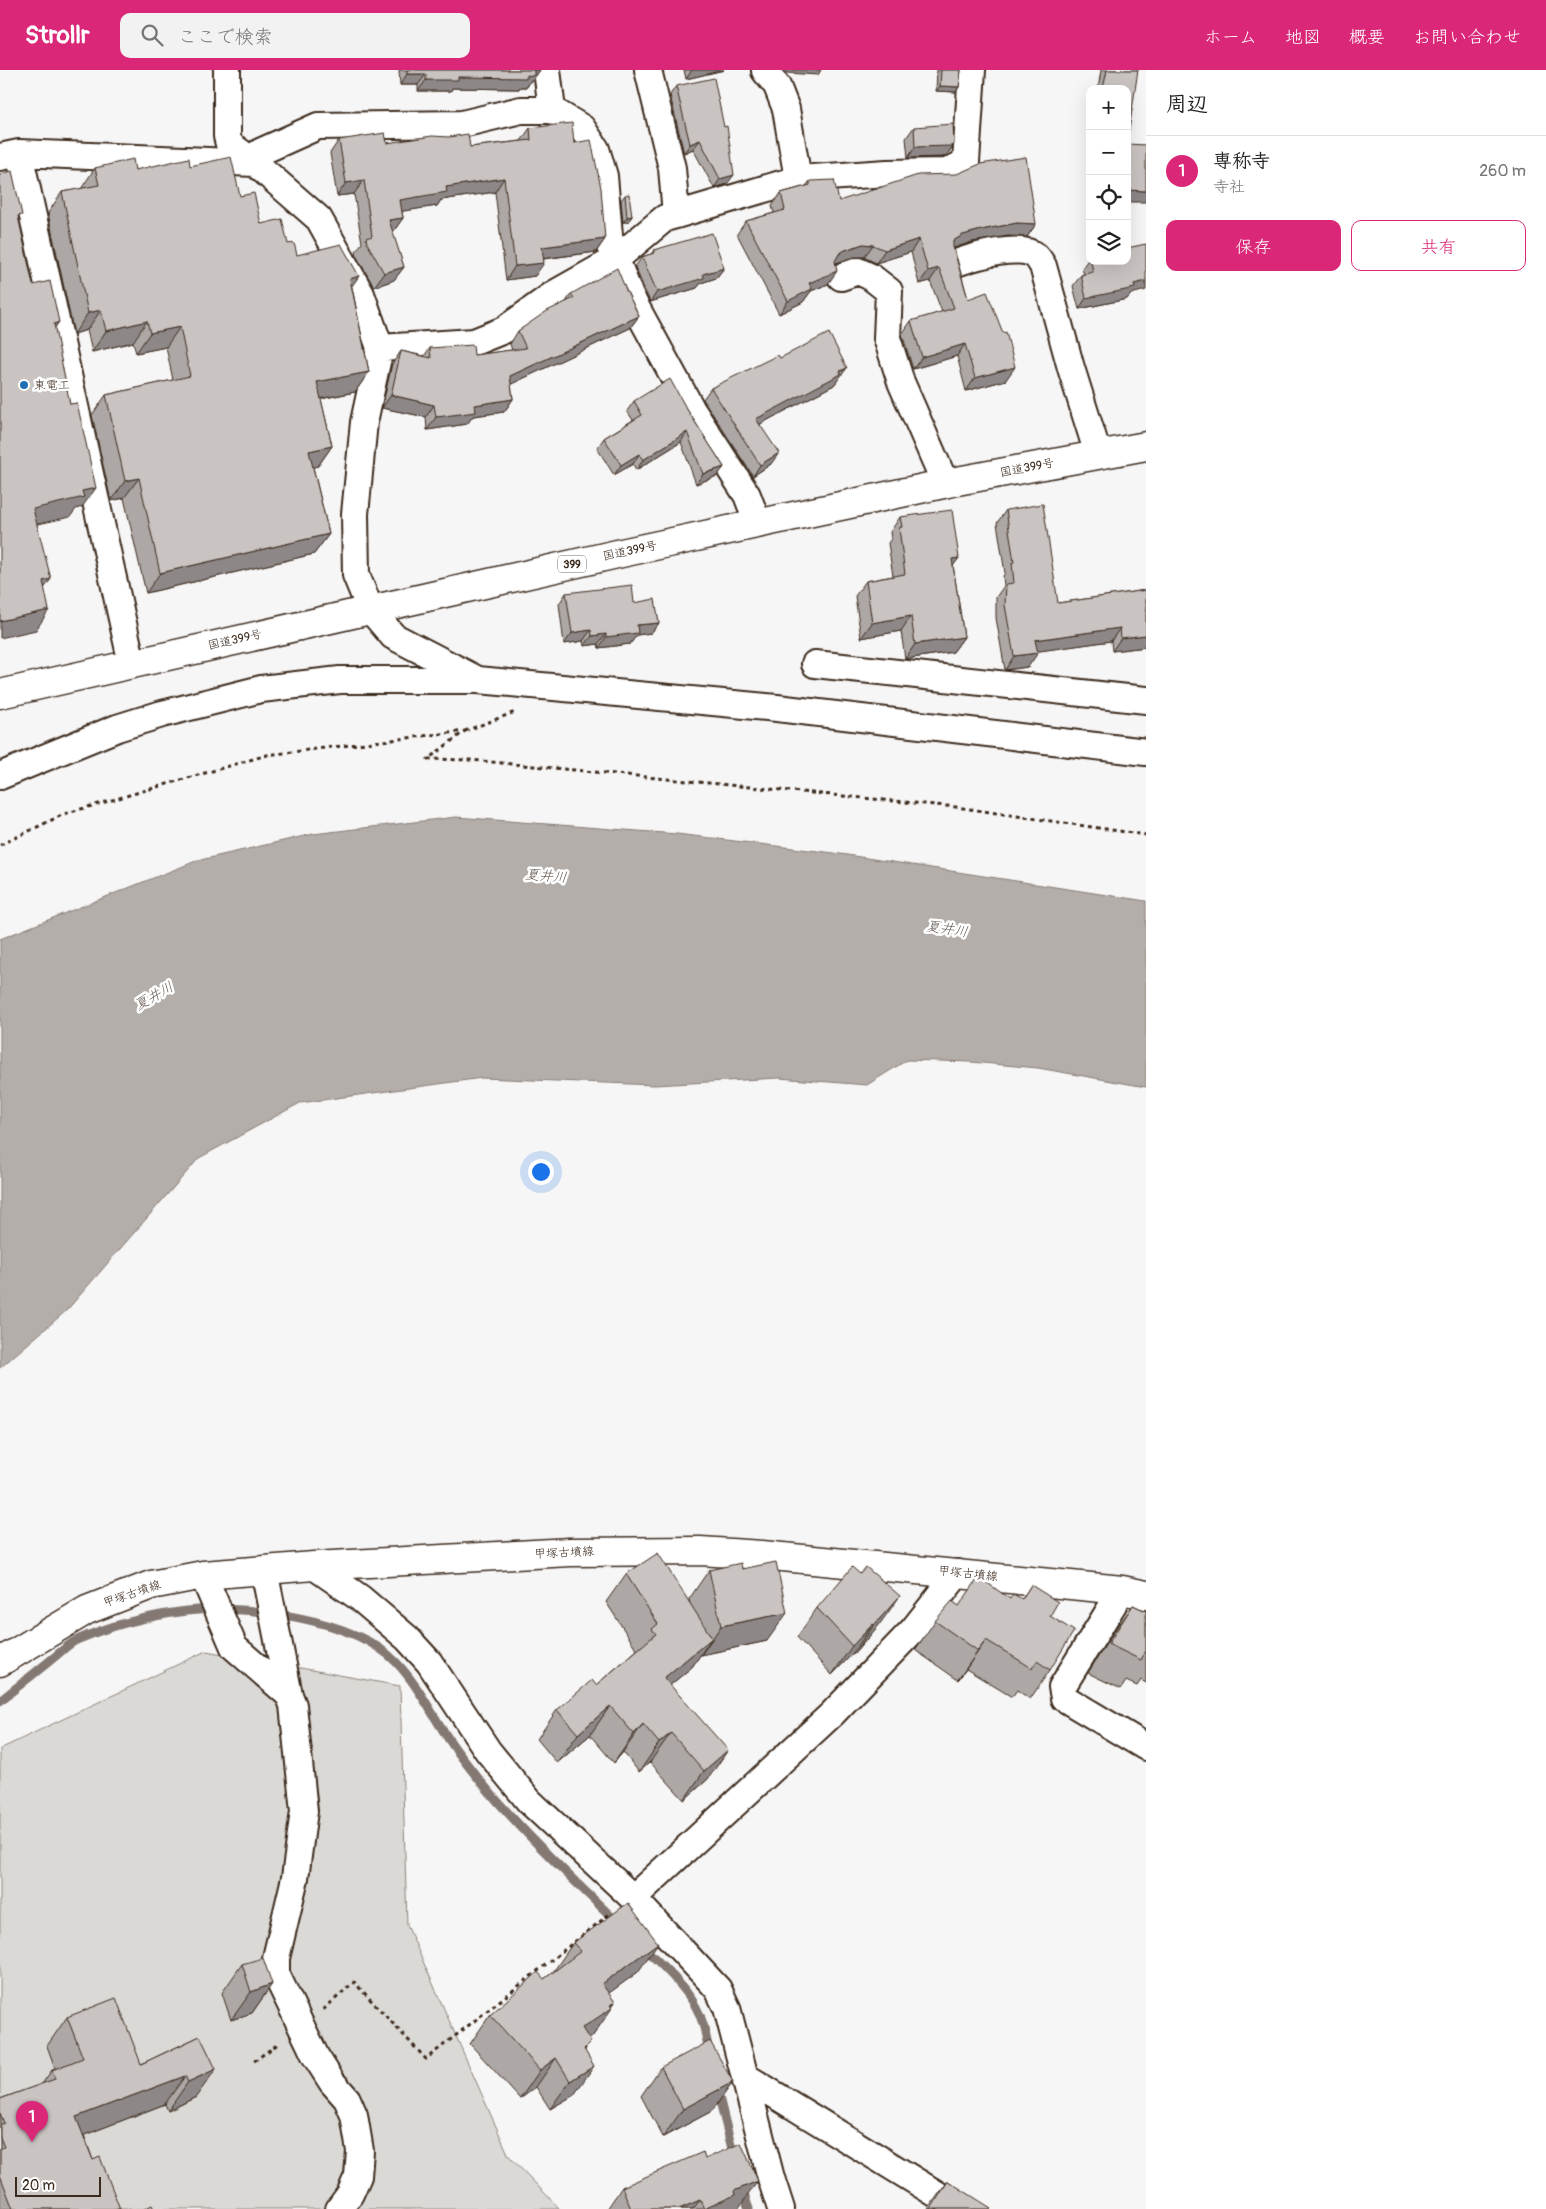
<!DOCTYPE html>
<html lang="ja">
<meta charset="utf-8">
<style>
:root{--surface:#fff;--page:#f2f2f2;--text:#222;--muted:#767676;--line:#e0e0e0;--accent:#db2777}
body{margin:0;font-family:Pangolin,"Klee One",sans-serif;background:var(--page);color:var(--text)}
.controls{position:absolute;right:15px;top:15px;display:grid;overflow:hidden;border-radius:10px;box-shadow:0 5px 20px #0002}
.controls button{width:45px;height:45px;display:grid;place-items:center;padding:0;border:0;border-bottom:1px solid var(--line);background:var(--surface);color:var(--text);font:25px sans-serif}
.scale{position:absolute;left:15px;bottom:12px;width:86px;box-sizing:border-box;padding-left:5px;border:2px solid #3b2a1e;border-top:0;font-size:14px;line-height:18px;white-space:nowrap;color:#3b2a1e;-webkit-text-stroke:4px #fff;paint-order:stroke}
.you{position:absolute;left:540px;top:1101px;width:18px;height:18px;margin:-12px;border:4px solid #fff;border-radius:50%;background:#1a73e8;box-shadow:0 0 0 8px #1a73e833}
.badge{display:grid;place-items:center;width:32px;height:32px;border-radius:50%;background:var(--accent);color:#fff;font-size:16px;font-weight:700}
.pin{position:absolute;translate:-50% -41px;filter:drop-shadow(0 1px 2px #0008)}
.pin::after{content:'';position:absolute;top:26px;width:18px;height:15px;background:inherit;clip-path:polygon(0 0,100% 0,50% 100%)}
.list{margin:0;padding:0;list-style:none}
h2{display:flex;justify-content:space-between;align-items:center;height:65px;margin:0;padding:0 20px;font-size:21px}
h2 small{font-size:16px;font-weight:400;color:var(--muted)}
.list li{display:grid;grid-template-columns:32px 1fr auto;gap:15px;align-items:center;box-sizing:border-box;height:70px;padding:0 20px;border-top:1px solid var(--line)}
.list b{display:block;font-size:19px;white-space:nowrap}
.list p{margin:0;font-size:16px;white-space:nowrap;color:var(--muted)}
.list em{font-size:16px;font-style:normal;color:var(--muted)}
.actions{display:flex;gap:10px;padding:15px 20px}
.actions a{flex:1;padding:11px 0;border:1px solid var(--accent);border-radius:10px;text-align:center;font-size:18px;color:var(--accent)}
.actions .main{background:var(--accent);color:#fff}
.icon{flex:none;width:28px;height:28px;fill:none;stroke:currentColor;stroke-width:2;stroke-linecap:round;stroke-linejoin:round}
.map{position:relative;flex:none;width:1146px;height:2139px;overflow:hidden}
header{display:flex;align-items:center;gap:30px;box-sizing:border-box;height:70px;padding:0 25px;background:var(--accent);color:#fff}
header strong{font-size:24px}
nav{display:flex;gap:28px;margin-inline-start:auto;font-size:18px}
.search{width:350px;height:45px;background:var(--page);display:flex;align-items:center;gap:12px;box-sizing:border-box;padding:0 18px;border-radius:10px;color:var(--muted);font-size:19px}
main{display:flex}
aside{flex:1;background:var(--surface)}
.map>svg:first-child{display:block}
.green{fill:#dbd9d6;stroke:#8b827a}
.water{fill:#b4aeaa;stroke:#847972}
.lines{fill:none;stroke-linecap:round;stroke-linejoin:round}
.stream{stroke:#847972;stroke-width:9}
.street-casing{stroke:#3b2a1e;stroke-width:30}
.secondary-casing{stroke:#3b2a1e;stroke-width:31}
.highway-casing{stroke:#3b2a1e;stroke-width:31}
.path{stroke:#3b2a1e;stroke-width:3;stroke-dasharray:4 4;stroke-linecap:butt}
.street{stroke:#fff;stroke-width:26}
.secondary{stroke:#fff;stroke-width:28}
.highway{stroke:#fff;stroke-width:28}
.wall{fill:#ada8a6;stroke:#3b2a1e}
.shaded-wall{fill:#8d8887;stroke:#3b2a1e}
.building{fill:#c9c3c1;stroke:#3b2a1e}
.poi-dot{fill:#1f6fb2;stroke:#fff;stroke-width:2}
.labels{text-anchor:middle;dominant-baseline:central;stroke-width:5;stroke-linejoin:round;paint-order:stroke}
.shield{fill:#fff;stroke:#766a62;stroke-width:1}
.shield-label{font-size:11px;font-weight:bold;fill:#3b2a1e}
.poi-label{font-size:12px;fill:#3b2a1e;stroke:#fff;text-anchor:start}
.street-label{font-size:12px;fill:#3b2a1e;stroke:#fff}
.water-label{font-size:14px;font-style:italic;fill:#65584f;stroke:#fff}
</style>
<header>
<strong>Strollr</strong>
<div class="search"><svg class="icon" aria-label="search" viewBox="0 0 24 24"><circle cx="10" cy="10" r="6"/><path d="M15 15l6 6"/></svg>ここで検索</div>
<nav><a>ホーム</a><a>地図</a><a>概要</a><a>お問い合わせ</a></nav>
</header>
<main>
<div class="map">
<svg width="1146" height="2139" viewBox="0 0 1146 2139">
<rect width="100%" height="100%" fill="#f7f6f6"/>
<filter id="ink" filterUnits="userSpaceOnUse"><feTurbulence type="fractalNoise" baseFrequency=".02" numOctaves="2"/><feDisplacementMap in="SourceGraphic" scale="10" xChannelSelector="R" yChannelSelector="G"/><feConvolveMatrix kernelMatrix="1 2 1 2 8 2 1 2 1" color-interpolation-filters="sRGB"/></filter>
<g filter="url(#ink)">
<path class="green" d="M206 1581 400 1616 407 1855 509 2086 560 2139H0V1679Z"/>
<path class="water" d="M456 747 677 764 834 783 1146 831V1017L1038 998 971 992 907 990 867 1015 779 1008 655 1015 482 1008 300 1033 199 1088 67 1240 0 1298V869L196 791 313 764Z"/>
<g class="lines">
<path class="stream" d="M0 1631C17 1617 35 1603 52 1589 60 1583 68 1574 77 1570 111 1555 148 1546 186 1541 244 1534 354 1548 396 1592 422 1619 437 1656 460 1685 506 1747 563 1800 618 1853
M642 1876C659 1892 685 1916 696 1937 704 1951 706 1967 709 1982
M717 2019 734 2087
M742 2119 749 2139"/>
<defs>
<path id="street" d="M227 0V66L229 74 255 93
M547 0 552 40
M648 0 672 98 676 145
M765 1 777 16 786 39 798 109
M19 83 132 594
M0 87 19 83 255 93
M959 192C976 186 1021 173 1036 186 1039 189 1041 193 1043 196L1071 298 1098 384
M841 207 858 201 871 207 889 221 887 268 901 312 945 413
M380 278 474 272 504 260 554 224 616 189 665 148 676 145 798 109 887 103 947 102 966 92 972 0
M815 594 1146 630
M478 610 393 566 370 539 356 505 355 444 364 352 380 278 361 224 319 149 255 93 260 82 318 56 462 54 521 40H552L582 58 596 79 604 106 610 177 616 189 630 226 692 340 747 425 758 454
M0 706 117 658 162 644 261 619 340 610H478L777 638 1146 682
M314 1496 360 1528 407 1568 429 1592 488 1681 529 1731 633 1828 718 1919 727 1938 771 2108 781 2139
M264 1500 289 1625
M203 1505 234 1577 289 1625 293 1635 304 1741 295 1808 276 1888V1904L316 1987 332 2012 347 2029 354 2045 360 2081 358 2106 350 2124 339 2139
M1122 1520 1062 1617 1064 1628 1146 1677
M633 1828 832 1644 913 1560 958 1503
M746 2007 961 2139"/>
<path id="secondary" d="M0 1592 87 1540 151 1515 203 1505 314 1496 570 1482 700 1481 762 1485 1122 1520 1146 1525"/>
<path id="highway" d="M0 624 626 482 957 411 1146 376"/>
</defs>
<use href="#street" class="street-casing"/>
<use href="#secondary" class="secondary-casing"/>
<use href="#highway" class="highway-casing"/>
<path class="path" d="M465 661 515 642
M0 775 64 744 267 685 465 661 428 689 471 690 956 737 1146 765
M323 1940 354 1912 426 1989 611 1843
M254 1991 278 1974"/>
<use href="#street" class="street"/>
<use href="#secondary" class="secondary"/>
<use href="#highway" class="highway"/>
</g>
<path class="wall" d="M399 0H540L533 10H531L527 17H520L519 19 452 18 451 21H418V15H400Z
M684 0H724L686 9Z
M937 0H961L959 17 956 22 936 21Z
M1101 0H1138L1127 19H1098Z
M676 16 727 114 714 118 693 79 684 83 670 25Z
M914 57 954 74 947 85 943 87 908 88 906 68Z
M530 58 574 73 605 169 596 182 544 189 535 206 506 210 495 122 441 130 437 136 402 141 403 148 393 162H392L404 197 394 210 374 217 357 187 356 181 362 173 354 124 337 126 330 83 339 70 470 77 521 71Z
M190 96 240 126 261 154 288 174 297 185 352 217 369 302 355 322 321 329 332 376 318 396 313 397 329 464 314 484 146 523 124 428 111 431 92 345 106 325 173 310 166 277 136 283 133 272 92 282 87 260 74 264 48 143 62 122 81 119 95 98 135 100Z
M810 111 839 131 1036 154 1027 167 1008 166 972 172 954 178 968 229 1006 310 966 321 957 286 913 299 902 264 911 251 942 242 930 211 919 214 911 182 876 193 864 187H854L836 193 828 214 811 221 803 232 779 244 737 164 746 151 774 143 772 136 781 123 806 116Z
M625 125 632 146 628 152H623L621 130Z
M654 180 724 198 716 208 701 213 697 218 650 232 635 197 642 187 651 184Z
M1090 187V191H1127L1131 224 1127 229 1079 239 1073 216 1081 205H1084L1082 198Z
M626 220 639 246 630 258 511 314 513 329 504 342 473 346 467 354 427 360 426 347 382 338 392 294 401 281 424 286 430 278 474 285 512 280 510 274 518 261 566 232 571 224Z
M780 288 839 308 834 315 760 354 771 394 753 406 703 329 711 318Z
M634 331 686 338 724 397 717 406 696 414 681 372 636 400 633 394 614 405 597 378 604 368 633 350 627 341Z
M1006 440 1058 533 1146 520V577L1112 581 1111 571 1037 581 1028 597 1005 600 996 548V527L1004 516 1003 506 1005 503 997 453Z
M900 447 959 488 953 495 964 567 953 582 905 589 901 561 861 568 855 526 866 511 893 506 888 473 891 469 890 462Z
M566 523 659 553 651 563 637 565 630 574 599 578 598 574 584 576 583 571 564 574 559 534Z
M742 1499 767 1571 701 1585V1584L692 1597 670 1615 708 1709 684 1730 650 1692 639 1702 623 1682 614 1693 590 1665 557 1693 537 1669 557 1640 596 1615 637 1580 606 1532 626 1504 690 1534 689 1529 709 1500Z
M1031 1515 1050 1546V1600L1030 1629 1017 1620 1012 1627 966 1599 958 1610 915 1580 935 1551 959 1536 1010 1529H1022Z
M1133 1535 1146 1541V1613L1141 1610 1137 1616 1126 1611 1121 1619 1088 1603 1113 1563Z
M817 1538 879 1555 854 1584 853 1583 832 1605 797 1567Z
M573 1873 638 1902 608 1923 615 1932 592 1967 589 1969 585 1981 574 2025 550 2039 536 2017 520 2029 470 1974 490 1945 544 1909 553 1902Z
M242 1894 272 1914 252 1943 231 1950 222 1923Z
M67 1947 141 1994 200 1966 196 2027 168 2041 165 2034 84 2065 93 2090 120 2139H0V2029L42 2014 52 2000 55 1998 47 1976Z
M661 1997 733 2012 712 2041 663 2067 641 2026Z
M705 2089 738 2139H607L622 2117Z
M948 2111 990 2139H928Z"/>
<path class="shaded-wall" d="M534 0H540L533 10H531L527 17H520L519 19 452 18 451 21H418L426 10 458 7 527 5Z
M692 0H724L686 9Z
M787 0H821L818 5 786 3Z
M407 4H426L418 15H400Z
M940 16 959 17 956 22 936 21Z
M700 70 693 79 684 83 690 74Z
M954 74 947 85 943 87 908 88 915 77Z
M734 105 727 114 714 118 720 109Z
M504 108 495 122 441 130 437 136 391 143 400 130 446 117Z
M364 110 354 124 337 126 346 113Z
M1127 120 1146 121V132H1127Z
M632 146 628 152H623L627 147Z
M403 148 393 162 379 164 389 150Z
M1017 153 1036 154 1027 167 1008 166 972 172 954 178 945 184 953 171 963 165 981 160Z
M605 169 596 182 533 190 542 177Z
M919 169 911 182 876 193 885 180Z
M863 174 873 175 864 187H854L836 193 830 197 839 184 845 180Z
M544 193 535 206 506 210 515 196Z
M404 197 394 210 374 217 384 203Z
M724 198 716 208 701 213 697 218 650 232 657 222 703 204Z
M939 198 930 211 919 214 928 201Z
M837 201 828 214 811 221 803 232 779 244 788 231 809 213Z
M359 206 345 226 350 209Z
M1146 211V220L1131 224 1127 229 1079 239 1086 228 1134 214Z
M101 240 87 260 74 264 88 243Z
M639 246 630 258 501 319 510 306Z
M147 251 133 272 92 282 106 261Z
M59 252 45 272 54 254Z
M180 257 166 277 136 283 150 263Z
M965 274 957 286 913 299 922 287Z
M1015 297 1006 310 966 321 975 308Z
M847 298 834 315 749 360 756 349Z
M369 302 355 322 303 332 317 312Z
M391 325 434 335 426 347 382 338Z
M513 329 504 342 473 346 467 354 427 360 436 347 475 335Z
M687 362 681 372 636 400 643 390Z
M332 376 318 396 295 401 309 381Z
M779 383 771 394 753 406 760 395Z
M639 384 633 394 614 405 621 395Z
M724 397 717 406 696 414 703 404Z
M139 408 124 428 111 431 125 411Z
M96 418 82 437 76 439 70 447 20 458 33 439 82 421Z
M329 464 314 484 146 523 160 503Z
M959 488 948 503 952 489Z
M51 509 37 528 43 511Z
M49 540 36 560 0 568V551Z
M911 546 901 561 861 568 872 553Z
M659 553 651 563 637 565 630 574 599 578 606 567 637 555Z
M1120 558 1111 571 1026 583 1035 570Z
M591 560 583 571 564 574 572 563Z
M606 564 598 574 584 576 592 566Z
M1146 565V577L1112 581 1121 568Z
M964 567 953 582 905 589 915 574Z
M1038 583 1028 597 1005 600 1014 586Z
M900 1526 879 1555 854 1584 874 1555Z
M787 1543 767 1571 701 1585 721 1556Z
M873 1554 853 1583 832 1605 852 1576Z
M712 1568 692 1597 644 1637 664 1608Z
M986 1570 966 1599 958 1610 978 1581Z
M610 1636 590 1665 557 1693 578 1664Z
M643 1654 623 1682 614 1693 634 1664Z
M671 1663 650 1692 639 1702 659 1673Z
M728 1680 708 1709 684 1730 704 1701Z
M658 1873 638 1902 582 1943 602 1914Z
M272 1914 252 1943 231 1950 251 1922Z
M615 1932 610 1939 612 1938 592 1967 562 1987 582 1958Z
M556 1988 536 2017 520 2029 540 2000Z
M594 1996 574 2025 550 2039 570 2011Z
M216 1999 196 2027 168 2041 188 2012Z
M185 2006 165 2034 56 2076 76 2047Z
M733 2012 712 2041 663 2067 683 2039Z
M758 2111 738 2139H704L734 2121Z
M700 2130 693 2139H679Z"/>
<path class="building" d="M407 0H534V6L527 5V8L458 7V10H426V4H407Z
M941 0H961L959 17 940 16Z
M1107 0H1138L1127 74V19H1103Z
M714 8 724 57 727 56 734 105 720 109 700 70 690 74 676 16Z
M572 53 574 73 591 70 601 118 605 169 542 177 544 193 515 196 504 108 446 117 447 122 400 130 403 148 389 150 404 197 384 203 367 173 366 168 372 166 364 110 346 113 339 70 385 63 387 73 432 66 449 67 468 64 470 77 531 70 530 58Z
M953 54 954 74 951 76 915 77 914 57Z
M1127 74 1146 75V121L1127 120Z
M231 87 240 126 254 123 261 154 282 149 288 174 294 173 297 185 341 174 359 206 350 209 369 302 317 312 332 376 309 381 329 464 160 503 139 408 125 411 106 325 190 306 180 257 150 263 147 251 106 261 101 240 88 243 62 122 99 115 95 98 133 89 135 100 189 88 190 96Z
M1026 87 1036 154 1017 153 981 160 963 165 953 171V177L968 229 987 222 1003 263 1006 262 1015 297 975 308 965 274 922 287 911 251 954 238 939 198 928 201 919 169 885 180 873 175 863 174 845 180 839 184 835 191 837 201 809 213 812 219 788 231 746 151 785 140 781 123 810 115V111L834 110 839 131 918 105 957 104 980 94Z
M12 101 22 145 18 146 33 215 50 211 59 252 54 254 70 334 77 333 96 418 82 421 84 427 33 439 51 509 43 511 49 540 0 551V104Z
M629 124 632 146 627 147 625 125Z
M712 163 724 198 703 204 704 208 657 222 642 187 654 183V180Z
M1146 174V211L1134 214 1135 218 1086 228 1081 205 1093 202 1091 191H1127V178Z
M617 198 626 220 639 246 510 306 513 329 475 335 476 342 436 347 434 335 391 325 401 281 431 288 430 278 473 275 474 285 526 278 518 261 547 241 574 228 571 224Z
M829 263 847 298 840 301 841 304 756 349 779 383 760 395 711 318 778 285 780 288Z
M670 309 686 338 724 397 703 404 687 362 643 390 639 384 621 395 604 368 642 345 634 331Z
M1043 434 1058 533 1146 520V565L1121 568 1120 558 1035 570 1038 583 1014 586 1005 535 1006 514 1014 513 1012 493 1014 492 1006 440Z
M952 440 959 488 952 489 964 567 915 574 911 546 872 553 866 511 905 504 899 458 902 457 900 447Z
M632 515 634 533 655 529 659 553 637 555 638 563 606 567V564L592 566 591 560 572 563 566 523Z
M658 1483 712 1568 664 1608 728 1680 704 1701 671 1663 659 1673 643 1654 634 1664 610 1636 578 1664 557 1640 592 1610 596 1615 656 1564 652 1559 658 1554 626 1504Z
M776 1492 787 1543 721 1556 709 1500 741 1493 742 1499Z
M852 1497 860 1504 866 1497 900 1526 874 1555 873 1554 852 1576 817 1538Z
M979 1507 1010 1529 1013 1524 1022 1529 1031 1515 1058 1532 1050 1546 1074 1561 1050 1600 1037 1591 1032 1598 986 1570 978 1581 935 1551 952 1531 959 1536Z
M1133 1535 1146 1541V1582H1145L1141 1590 1108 1574Z
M628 1833 658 1873 602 1914 615 1932 610 1935 612 1938 582 1958 591 1972 584 1979 594 1996 570 2011 556 1988 540 2000 490 1945 538 1902 544 1909 581 1881 573 1873Z
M263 1888 272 1914 251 1922 242 1894Z
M116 1928 141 1994 200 1966 216 1999 188 2012 185 2006 76 2047 93 2090 100 2087 120 2139H13L0 2105V2079L4 2077 0 2067V2055L4 2053 0 2043V2029L55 2009 52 2000 83 1988 67 1947Z
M710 1971 733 2012 683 2039 661 1997Z
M741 2073 758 2111 734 2121 735 2125 704 2139 700 2130 679 2139H631L622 2117 703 2082 705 2089Z
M948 2111 991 2138 990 2139H931Z
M152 2135 154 2139H144Z"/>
</g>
<circle class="poi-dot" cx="24" cy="315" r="5"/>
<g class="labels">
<rect class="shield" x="558" y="485.5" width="28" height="17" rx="4"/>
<g class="shield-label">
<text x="572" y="494">399</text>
</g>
<g class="poi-label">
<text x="34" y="315">東電工</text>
</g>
<g class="street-label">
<text transform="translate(1027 398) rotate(-11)">国道399号</text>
<text transform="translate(630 481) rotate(-12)">国道399号</text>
<text transform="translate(235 570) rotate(-13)">国道399号</text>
<text transform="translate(564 1483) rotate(-3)">甲塚古墳線</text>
<text transform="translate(968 1504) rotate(6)">甲塚古墳線</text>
<text transform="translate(132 1524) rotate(-19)">甲塚古墳線</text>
</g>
<g class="water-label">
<text transform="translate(546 806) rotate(5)">夏井川</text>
<text transform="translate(947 859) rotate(9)">夏井川</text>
<text transform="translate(154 926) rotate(-30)">夏井川</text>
</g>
</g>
</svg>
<div class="controls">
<button>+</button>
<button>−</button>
<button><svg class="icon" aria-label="locate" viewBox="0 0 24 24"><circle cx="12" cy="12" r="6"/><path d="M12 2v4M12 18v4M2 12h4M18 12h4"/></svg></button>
<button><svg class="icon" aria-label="layers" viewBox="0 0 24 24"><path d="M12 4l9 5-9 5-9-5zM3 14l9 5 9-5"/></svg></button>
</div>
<div class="scale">20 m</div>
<div class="you"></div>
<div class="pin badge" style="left:32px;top:2072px">1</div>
</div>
<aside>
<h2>周辺<small></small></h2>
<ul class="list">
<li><span class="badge">1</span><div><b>専称寺</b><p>寺社</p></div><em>260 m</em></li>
</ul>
<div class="actions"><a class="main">保存</a><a>共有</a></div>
</aside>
</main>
